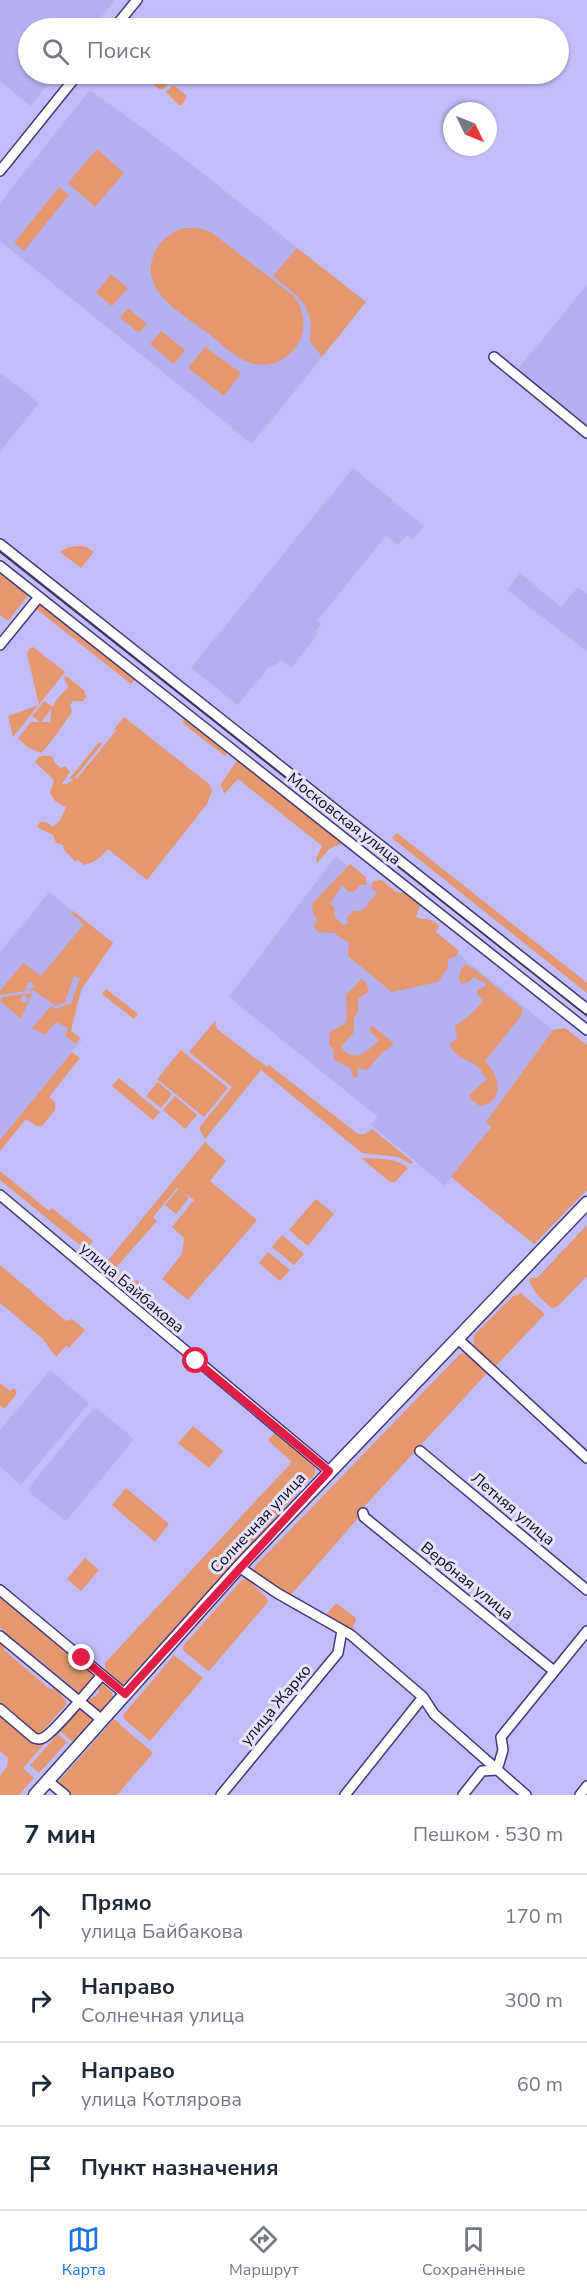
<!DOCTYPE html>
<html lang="ru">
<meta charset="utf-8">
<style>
:root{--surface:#fff;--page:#f6f6f7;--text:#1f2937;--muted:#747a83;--line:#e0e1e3;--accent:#1a73e8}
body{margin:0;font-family:"Nunito Sans",sans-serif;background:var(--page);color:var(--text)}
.compass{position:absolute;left:443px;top:102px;width:54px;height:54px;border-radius:50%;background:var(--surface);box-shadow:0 2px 4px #0004;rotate:133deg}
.stop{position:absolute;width:18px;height:18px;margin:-14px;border:4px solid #e11d48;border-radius:50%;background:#fff}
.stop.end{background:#e11d48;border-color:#fff;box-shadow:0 2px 6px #0008}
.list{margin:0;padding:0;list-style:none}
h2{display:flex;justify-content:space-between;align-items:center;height:78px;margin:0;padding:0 24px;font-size:26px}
h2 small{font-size:20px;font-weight:400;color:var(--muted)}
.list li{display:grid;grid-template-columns:39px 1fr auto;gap:18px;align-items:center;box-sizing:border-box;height:84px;padding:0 24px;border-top:2px solid var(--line)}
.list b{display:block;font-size:22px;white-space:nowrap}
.list p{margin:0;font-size:20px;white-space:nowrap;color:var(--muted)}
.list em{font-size:20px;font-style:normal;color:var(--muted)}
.icon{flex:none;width:33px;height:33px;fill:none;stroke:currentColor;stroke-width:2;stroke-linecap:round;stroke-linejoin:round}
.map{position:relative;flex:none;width:587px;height:1795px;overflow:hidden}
.search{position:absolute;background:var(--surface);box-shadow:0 2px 4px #0004;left:18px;right:18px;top:18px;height:66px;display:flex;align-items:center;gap:15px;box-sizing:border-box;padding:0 21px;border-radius:33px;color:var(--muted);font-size:22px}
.sheet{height:414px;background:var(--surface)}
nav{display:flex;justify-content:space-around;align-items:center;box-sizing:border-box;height:84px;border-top:2px solid var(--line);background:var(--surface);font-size:16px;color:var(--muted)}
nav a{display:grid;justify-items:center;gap:3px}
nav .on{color:var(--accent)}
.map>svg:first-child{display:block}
.built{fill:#b5b0ef}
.green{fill:#e59870}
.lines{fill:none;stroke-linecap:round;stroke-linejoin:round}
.minor-casing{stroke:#433978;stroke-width:12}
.major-casing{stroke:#433978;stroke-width:15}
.minor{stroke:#fff;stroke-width:9}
.major{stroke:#fff;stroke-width:12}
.tram{stroke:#3c375a;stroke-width:1.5}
.route{stroke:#e11d48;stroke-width:8}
.labels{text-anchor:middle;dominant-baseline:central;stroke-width:6;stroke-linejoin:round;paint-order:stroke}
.street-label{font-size:16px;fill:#0f0a24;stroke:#e4e3fa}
</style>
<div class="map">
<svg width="587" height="1795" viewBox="0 0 587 1795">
<rect width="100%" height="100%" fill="#c2bdf9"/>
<path class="built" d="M0 0H115L92 28H28V74H56L31 106 0 81Z
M90 90 177 153 366 302 252 444 0 241V203Z
M587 285V428L517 370Z
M1 373 39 403 0 451V374Z
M353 468 424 526 413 540 407 535 398 545 386 536 317 621 321 624 315 631 318 634 291 668 281 660 275 666 268 668 238 705 191 668Z
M520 573 561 607 578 587 587 594V651L507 590Z
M336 856 553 1030 487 1121 491 1126 445 1186 371 1125 378 1117 229 997Z
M49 892 113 943 87 979 76 1005 71 1031 82 1040 0 1140V953Z
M50 1370 89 1403 21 1485 0 1467V1430Z
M93 1409H98L116 1424 133 1438 132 1442 68 1519 64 1520 30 1493 29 1487Z"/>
<path class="green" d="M141 74H161L168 79V83L163 89H159Z
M172 86H175L187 96 182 105H179L166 92Z
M97 149 124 173 95 207 68 183Z
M59 187 69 195 24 251 14 243Z
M184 228H198L211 232 294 296C303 309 307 325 300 340 292 357 274 368 255 364 238 361 223 345 209 334 185 315 138 292 154 254 159 241 171 232 184 228Z
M297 248 366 302 322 357 310 341C314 303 299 298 273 276Z
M111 274 128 288 112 306 96 293Z
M128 308 147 324 139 333 120 318Z
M161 331 185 350 174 364 150 344Z
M205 347 241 373 224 396 188 368Z
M80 546 87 547 94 552 81 568 60 552 69 547Z
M0 569 30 593 8 621 0 615Z
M41 601 137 677 131 684 35 608Z
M33 647 65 672 13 737 8 716 39 705 27 654 29 649Z
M66 676 84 690 86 697 83 701H73L70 705 72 712C62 726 53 741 41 753L29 748 18 738 31 722H40L32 716 44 701 53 707 41 722H50L51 711 56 700 68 687 64 678Z
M185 715 229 752 225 756 186 726 183 722Z
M124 717 209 784 212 791 207 804 147 880 108 849C100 858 96 862 84 865L78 860 75 861 64 850 63 845 56 843 53 835 37 827 40 822H46L53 827 61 819 66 807 55 801 50 793 54 780 35 762C39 754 45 756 52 756L55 763 61 768 65 766 70 772 62 784H67L73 780 70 778 99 742 102 744 74 779 78 777 116 731 114 729Z
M238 759 335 836 343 843 329 849 317 863 316 858 322 846 238 779 224 794 221 784Z
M397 833 581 978 587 983V993L392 838Z
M350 864 366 877V885H360L354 892H349L342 885 330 904 334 907 335 917 343 925 348 924 347 918 353 911H362L377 893 371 888 373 881 382 880 396 892 408 894 421 902 416 917C426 921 429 916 439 926L436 932 459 951 455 957 448 959V967L438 982 392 992 348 956 349 943 334 933 318 932 314 927 317 920 313 913 312 904Z
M73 911 113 943 81 990 71 1031 80 1038 76 1044 65 1036 68 1028 56 1022 45 1035 32 1028 51 1006 56 1009 68 1004H71L80 978 74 976 65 1002 56 1006 33 990 28 991 34 987 31 982 27 984 25 991 0 995V991L23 963 41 976 84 924 71 913Z
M465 964 478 972 523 1009 521 1016 485 1061C499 1073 506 1103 480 1106L472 1100 469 1095 487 1079C483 1076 482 1071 479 1068 469 1058 453 1059 450 1043L457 1039 455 1026 470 1015 483 1001 477 994V990L486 986 485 983 474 977 469 982 461 984C457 976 460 971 465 964Z
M361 979 366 982 369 991 358 999V1011L354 1018V1032L341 1047C356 1065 367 1051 379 1040L370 1031 371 1025 393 1042 392 1046 383 1052 367 1070 358 1068V1076L354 1078 350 1068 334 1060 333 1049 329 1044 330 1032 345 1024 347 1019 346 995Z
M106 989 138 1014 134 1019 102 994Z
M28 993H32L21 1019 0 1001 2 997 24 994 20 1000 25 1003 28 1000 25 995Z
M215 1021 217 1029 267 1067 269 1065 358 1134H365L372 1129 413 1162 411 1164 398 1157 362 1153 261 1070 205 1139 199 1128 232 1087 189 1052Z
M565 1028 587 1045V1190L534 1244 451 1177 491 1127 486 1122 553 1030Z
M181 1050 228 1088 204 1117 157 1079Z
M72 1052 80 1058 49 1097 55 1102V1110L42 1126H36L26 1119 0 1151V1140Z
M119 1078 160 1112 153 1120 112 1086Z
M158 1082 172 1094 161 1108 146 1096Z
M175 1096 197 1115 185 1129 163 1110Z
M205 1142 226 1161 210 1181 257 1220 188 1300 162 1279 182 1254 184 1238 172 1227 194 1200 180 1190 189 1198 176 1214 165 1205 178 1189 177 1188 153 1217 157 1221 114 1270 131 1284 137 1280 139 1283 138 1288 131 1296 100 1270Z
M361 1158C376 1159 396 1157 408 1168L395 1182H390Z
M0 1171 49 1211 52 1208 93 1241 86 1250 0 1180Z
M316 1199 334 1214 308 1246 289 1230Z
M587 1225V1276L558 1306 552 1308C542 1301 531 1290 529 1278H537Z
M282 1235 304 1254 294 1265 272 1247Z
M268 1252 290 1270 280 1281 259 1263Z
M0 1265 66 1321 72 1319 85 1330 69 1348 66 1346 56 1357 42 1338 0 1303Z
M521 1293 545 1314 495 1367 474 1348V1335L513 1296Z
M467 1353 489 1371 362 1509 360 1516 290 1596 254 1573V1567L460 1354Z
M0 1383 10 1391 13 1388 17 1391 15 1396 4 1409 0 1405Z
M193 1426 223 1451 209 1468 178 1443Z
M276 1431 315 1462V1474L124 1684C113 1683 104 1674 105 1663L292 1462 268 1440Z
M126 1488 169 1524 155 1542 112 1505Z
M85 1558 99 1570 81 1591 67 1579Z
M247 1579 267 1598 268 1602 209 1671 207 1670 183 1650V1646L242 1580Z
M0 1595 95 1675V1678L81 1694 0 1628Z
M336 1603 356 1618 352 1632H347L326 1615Z
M0 1641 6 1646 3 1649 51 1690 54 1687 66 1701V1705L39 1735 34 1736 0 1707Z
M174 1655 203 1678 150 1741 124 1719 123 1715Z
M103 1684 112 1692 113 1697 102 1710H96L87 1701 99 1693 98 1688Z
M81 1708 92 1720 91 1724 74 1743 60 1731Z
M0 1713 36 1745 42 1743 55 1732 23 1768 34 1778 19 1795H0V1776L7 1767 8 1758 0 1751Z
M114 1719 153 1753 117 1795H69L59 1785V1781Z
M58 1734 67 1742 39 1773 30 1765Z"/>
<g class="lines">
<defs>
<path id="minor" d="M114 28 137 0
M0 171 78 74
M494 357 587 433
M0 544 587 1009
M0 566 587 1030
M0 645 39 597
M0 1195 329 1471
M458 1339 587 1458
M420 1451 587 1590
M363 1513 364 1517 554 1671
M239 1567 277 1593 351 1635 423 1697 434 1714 526 1795
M0 1590 125 1694
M0 1636 102 1720
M0 1709 34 1738C38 1739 39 1740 43 1738 53 1734 92 1686 102 1675
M497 1770 503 1750 501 1737 587 1631
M48 1781 65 1795
M221 1795 338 1653 342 1630
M345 1795 423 1697
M463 1795 482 1771 497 1770
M580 1795 587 1786"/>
<path id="major" d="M35 1795 239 1567 587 1203"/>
</defs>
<use href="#minor" class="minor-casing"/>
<use href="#major" class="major-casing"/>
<use href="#minor" class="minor"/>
<use href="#major" class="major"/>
<path class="tram" d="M0 552 587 1016"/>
</g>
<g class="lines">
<path class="route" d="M82 1658 125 1694 329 1471 196 1361"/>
</g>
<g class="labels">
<g class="street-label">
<text transform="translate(344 819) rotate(38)">Московская улица</text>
<text transform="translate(132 1288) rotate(40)">улица Байбакова</text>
<text transform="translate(513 1509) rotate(40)">Летняя улица</text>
<text transform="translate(258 1523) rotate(-47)">Солнечная улица</text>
<text transform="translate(467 1581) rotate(39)">Вербная улица</text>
<text transform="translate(276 1705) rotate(-50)">улица Жарко</text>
</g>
</g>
</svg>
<svg class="compass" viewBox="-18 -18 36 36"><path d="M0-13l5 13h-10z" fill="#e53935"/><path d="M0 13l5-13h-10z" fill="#747a83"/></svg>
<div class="stop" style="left:196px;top:1361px"></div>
<div class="stop end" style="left:82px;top:1658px"></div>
<div class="search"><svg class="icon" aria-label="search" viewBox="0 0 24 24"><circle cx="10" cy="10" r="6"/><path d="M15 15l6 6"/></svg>Поиск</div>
</div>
<section class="sheet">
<h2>7 мин<small>Пешком · 530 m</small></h2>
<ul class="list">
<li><svg class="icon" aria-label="ahead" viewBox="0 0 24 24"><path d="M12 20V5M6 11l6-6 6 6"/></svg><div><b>Прямо</b><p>улица Байбакова</p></div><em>170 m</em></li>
<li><svg class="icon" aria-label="right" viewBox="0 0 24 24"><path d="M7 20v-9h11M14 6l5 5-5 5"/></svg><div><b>Направо</b><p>Солнечная улица</p></div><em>300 m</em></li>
<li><svg class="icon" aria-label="right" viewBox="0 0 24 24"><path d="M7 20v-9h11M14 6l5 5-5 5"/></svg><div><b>Направо</b><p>улица Котлярова</p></div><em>60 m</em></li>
<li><svg class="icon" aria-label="arrive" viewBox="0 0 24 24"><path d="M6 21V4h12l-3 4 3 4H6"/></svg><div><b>Пункт назначения</b></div></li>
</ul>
</section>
<nav>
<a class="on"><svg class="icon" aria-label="map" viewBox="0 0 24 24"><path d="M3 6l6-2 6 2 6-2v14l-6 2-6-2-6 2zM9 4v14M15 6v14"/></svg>Карта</a>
<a><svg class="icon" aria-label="directions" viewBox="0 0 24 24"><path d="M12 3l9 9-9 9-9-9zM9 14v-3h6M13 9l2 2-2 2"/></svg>Маршрут</a>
<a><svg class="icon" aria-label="saved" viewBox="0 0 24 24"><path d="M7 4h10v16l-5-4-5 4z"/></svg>Сохранённые</a>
</nav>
